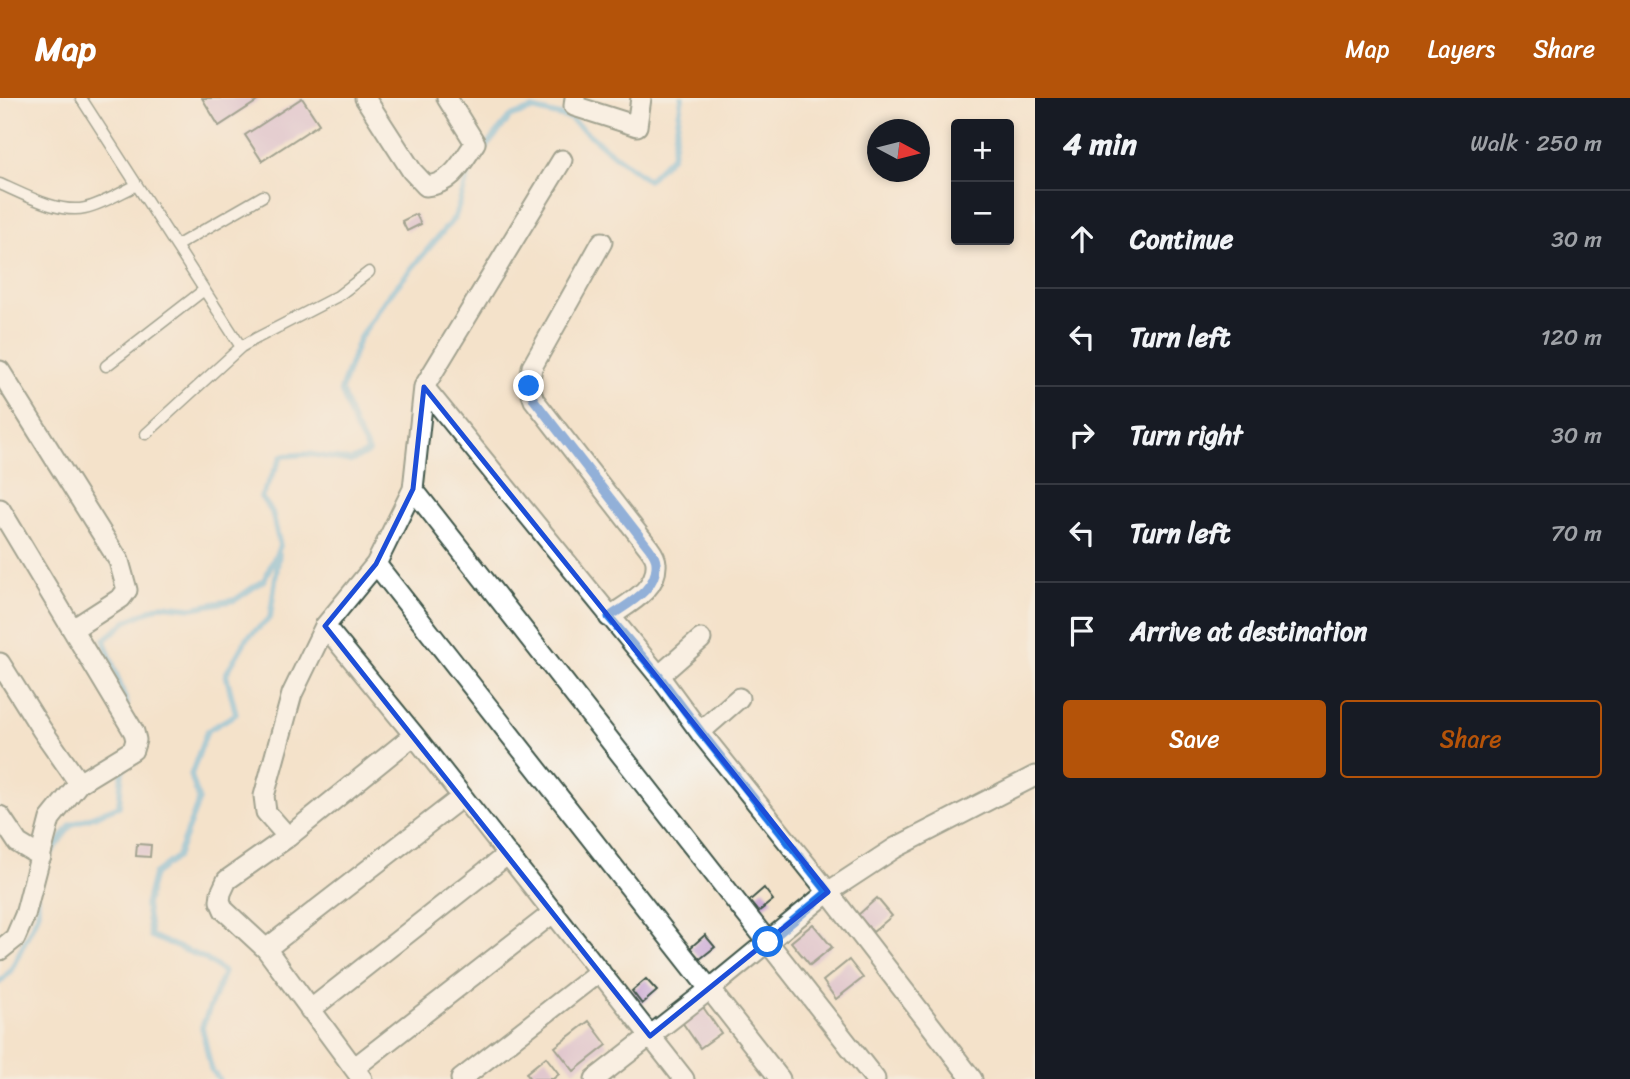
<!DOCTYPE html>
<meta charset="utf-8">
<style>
:root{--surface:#171b24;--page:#20242c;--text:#f1f3f6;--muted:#9ea1a6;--line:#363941;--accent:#b45309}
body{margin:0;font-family:Sriracha,sans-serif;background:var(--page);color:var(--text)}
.controls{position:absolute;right:21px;top:21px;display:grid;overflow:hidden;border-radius:7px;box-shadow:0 4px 10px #0003}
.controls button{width:63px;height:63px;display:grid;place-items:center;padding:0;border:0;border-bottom:2px solid var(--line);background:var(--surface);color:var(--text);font:35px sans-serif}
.compass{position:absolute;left:867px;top:21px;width:63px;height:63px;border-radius:50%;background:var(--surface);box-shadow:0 4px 10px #0003;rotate:97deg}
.stop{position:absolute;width:21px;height:21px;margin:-16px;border:5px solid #1a73e8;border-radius:50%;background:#fff}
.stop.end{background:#1a73e8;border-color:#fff;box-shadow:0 2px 7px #0008}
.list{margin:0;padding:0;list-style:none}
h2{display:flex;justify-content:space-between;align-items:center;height:91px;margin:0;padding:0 28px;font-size:30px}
h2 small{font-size:23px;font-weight:400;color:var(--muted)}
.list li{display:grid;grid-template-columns:46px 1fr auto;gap:21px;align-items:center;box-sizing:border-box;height:98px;padding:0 28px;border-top:2px solid var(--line)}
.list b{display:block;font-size:26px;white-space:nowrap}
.list em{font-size:23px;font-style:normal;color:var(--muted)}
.actions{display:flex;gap:14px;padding:21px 28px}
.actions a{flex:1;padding:16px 0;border:2px solid var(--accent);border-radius:7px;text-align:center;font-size:24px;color:var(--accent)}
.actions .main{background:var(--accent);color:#fff}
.icon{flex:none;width:38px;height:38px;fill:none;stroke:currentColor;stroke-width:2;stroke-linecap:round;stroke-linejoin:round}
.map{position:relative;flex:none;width:1035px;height:981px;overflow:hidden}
header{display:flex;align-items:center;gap:42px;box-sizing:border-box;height:98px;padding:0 35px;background:var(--accent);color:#fff}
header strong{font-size:33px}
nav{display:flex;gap:38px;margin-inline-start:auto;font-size:24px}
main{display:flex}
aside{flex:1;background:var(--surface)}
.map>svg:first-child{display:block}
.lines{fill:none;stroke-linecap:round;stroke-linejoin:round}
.stream{stroke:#60b2db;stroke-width:6}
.building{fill:#caa7d2}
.lane-casing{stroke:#3f564a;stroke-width:13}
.street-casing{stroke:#3f564a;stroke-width:23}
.lane{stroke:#fff;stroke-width:10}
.street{stroke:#fff;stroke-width:19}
.route{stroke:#1a73e8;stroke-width:9}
.marked{fill:none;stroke:#1d4ed8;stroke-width:5;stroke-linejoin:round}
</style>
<header>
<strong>Map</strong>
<nav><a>Map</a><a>Layers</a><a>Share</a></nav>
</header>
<main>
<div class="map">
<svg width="1035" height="981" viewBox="0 0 1035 981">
<rect width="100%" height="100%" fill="#f6f6f2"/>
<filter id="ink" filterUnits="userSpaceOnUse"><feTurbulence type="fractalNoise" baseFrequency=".0143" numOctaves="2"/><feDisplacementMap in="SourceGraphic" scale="14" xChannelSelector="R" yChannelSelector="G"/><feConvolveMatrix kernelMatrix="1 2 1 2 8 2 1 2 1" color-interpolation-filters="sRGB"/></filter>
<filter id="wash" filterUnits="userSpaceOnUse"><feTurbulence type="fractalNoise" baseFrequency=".00686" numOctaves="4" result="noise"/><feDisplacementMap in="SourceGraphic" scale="28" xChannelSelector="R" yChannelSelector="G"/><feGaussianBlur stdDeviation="1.57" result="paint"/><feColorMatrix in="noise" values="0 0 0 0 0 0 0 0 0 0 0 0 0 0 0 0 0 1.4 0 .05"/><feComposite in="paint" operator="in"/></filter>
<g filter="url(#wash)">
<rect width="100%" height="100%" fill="#f4e2ca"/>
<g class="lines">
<path class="stream" d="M127 606 104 542 127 523 162 507 192 510 235 502 264 482 280 448 272 414 261 399 282 358 309 356 351 363 369 354 355 329 341 292 359 241 385 202 455 119 472 66 510 19 532 11 569 20 614 57 648 82 672 58 682 0
M46 762 71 727 119 708 122 673 131 662
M0 884 11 872 38 816V799
M219 981 211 971 202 929 224 874 204 860 151 838 146 807 154 776 177 759 199 702 191 677 207 633 236 616 226 576 247 540 270 520 279 456"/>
</g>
<g id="blocks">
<path class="building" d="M202 0H262L219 28Z
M302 0 319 26 262 63 245 37Z
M416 116 421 126 407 133 402 123Z
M137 746 151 747 150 759 136 758Z
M764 790 773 802 758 814 749 803Z
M877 800 892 818 873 834 858 817Z
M813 826 832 849 810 867 791 844Z
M705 837 715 849 700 861 690 850Z
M849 862 863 880 836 901 823 883Z
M646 881 657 893 642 906 632 893Z
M703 909 721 935 700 950 682 924Z
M589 923 607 947 574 973 555 949Z
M546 959 559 976 553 981H530L526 975Z"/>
</g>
</g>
<g filter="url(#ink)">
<use href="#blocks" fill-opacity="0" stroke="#3f564a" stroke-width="2"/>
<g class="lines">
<defs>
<path id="lane" d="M81 0 241 249
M0 86C23 96 59 116 85 110 103 106 120 95 137 87
M176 148 263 98
M106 268 204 192
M146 336 241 249 255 241 338 198 369 174"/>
<path id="street" d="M365 0 412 73 426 88C452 86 462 64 475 45L447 0
M575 0 574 8 637 28 641 0
M602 144 532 269 529 288 534 302 649 450C652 454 656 460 656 465 658 492 627 506 609 519
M0 273 119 463 127 492 121 500 73 531
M424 289 659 578 700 634 828 794 972 981
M413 391 875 981
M0 411 134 634 136 642 133 652 79 685 50 721 25 817 15 840 0 852
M376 466 780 981
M325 528 414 637 684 981
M0 565 42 632 79 685
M659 578 701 541
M700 634 739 600
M0 718 18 745 41 759
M288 739 266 714 264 698 292 596 325 528 376 466 413 391 424 289 562 62
M266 851 462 699
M310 912 508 756
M354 970 554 814
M362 981 266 851 224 812 220 803 221 795 227 782 288 739 414 637
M461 981 600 873
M595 981 710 891 828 794 895 750 1035 678"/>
</defs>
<use href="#lane" class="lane-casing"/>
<use href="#street" class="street-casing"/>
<use href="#lane" class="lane"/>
<use href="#street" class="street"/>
</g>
</g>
<g class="lines" filter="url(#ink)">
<path class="route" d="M529 288 534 302 649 450C652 454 656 460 656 465 658 492 627 506 609 519L659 578 701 634 828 794 768 844"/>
</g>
<path d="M0 0H1035V981H0ZM424 289 609 519 828 794 650 938 325 528 376 466 413 391Z" fill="#f4e2ca" fill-opacity=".55" fill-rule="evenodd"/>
<path class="marked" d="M424 289 609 519 828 794 650 938 325 528 376 466 413 391Z"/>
</svg>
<div class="controls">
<button>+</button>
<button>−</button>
</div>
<svg class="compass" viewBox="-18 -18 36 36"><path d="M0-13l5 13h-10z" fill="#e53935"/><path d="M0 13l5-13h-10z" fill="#9ea1a6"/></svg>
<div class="stop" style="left:768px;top:844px"></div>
<div class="stop end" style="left:529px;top:288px"></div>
</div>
<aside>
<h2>4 min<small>Walk · 250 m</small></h2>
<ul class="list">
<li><svg class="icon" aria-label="ahead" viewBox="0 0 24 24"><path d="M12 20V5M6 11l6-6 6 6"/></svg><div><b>Continue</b></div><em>30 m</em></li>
<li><svg class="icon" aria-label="left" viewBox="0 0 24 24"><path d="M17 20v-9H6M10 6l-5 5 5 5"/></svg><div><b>Turn left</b></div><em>120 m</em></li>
<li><svg class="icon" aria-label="right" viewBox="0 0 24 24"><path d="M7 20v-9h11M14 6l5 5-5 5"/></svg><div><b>Turn right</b></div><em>30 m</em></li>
<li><svg class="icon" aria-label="left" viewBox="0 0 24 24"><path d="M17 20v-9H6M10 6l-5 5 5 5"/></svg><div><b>Turn left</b></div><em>70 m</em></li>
<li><svg class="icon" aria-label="arrive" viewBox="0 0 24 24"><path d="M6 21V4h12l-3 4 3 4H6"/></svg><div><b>Arrive at destination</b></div></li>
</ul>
<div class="actions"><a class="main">Save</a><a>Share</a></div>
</aside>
</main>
